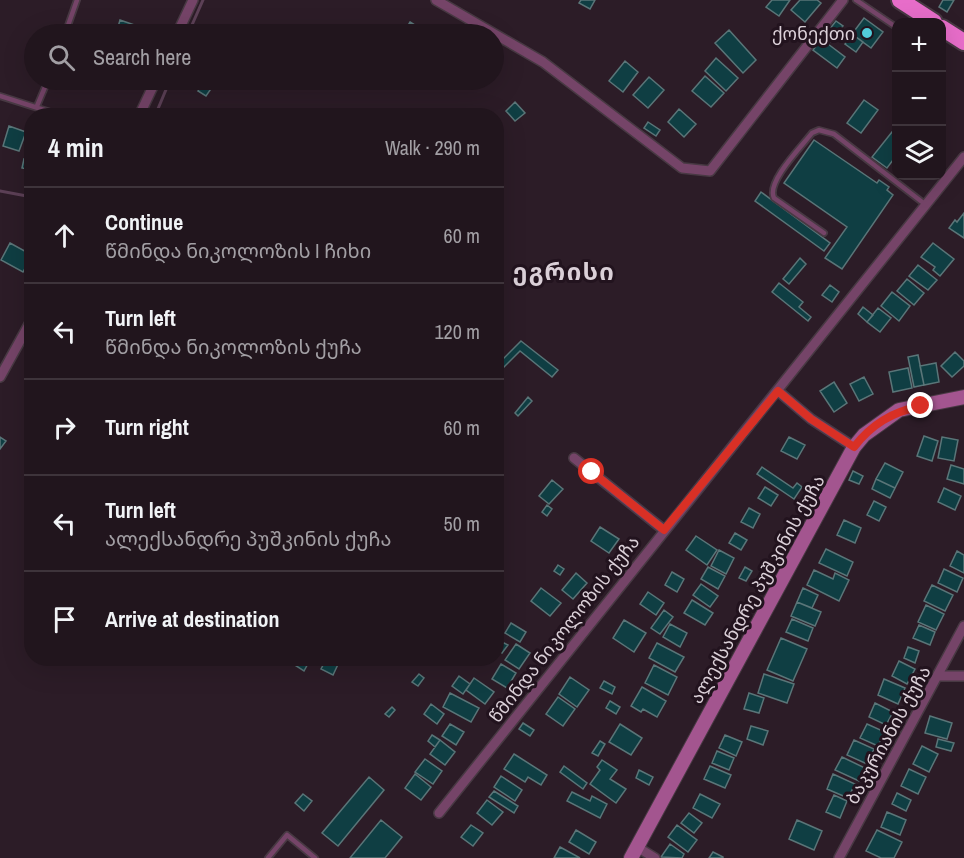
<!DOCTYPE html>
<meta charset="utf-8">
<style>
:root{--surface:#21151d;--page:#2d222a;--text:#f1f3f6;--muted:#a29fa4;--line:#3e343b}
body{margin:0;font-family:"Archivo Narrow","Noto Sans Georgian",sans-serif;background:var(--page);color:var(--text)}
.controls{position:absolute;right:18px;top:18px;display:grid;overflow:hidden;border-radius:12px;box-shadow:0 6px 24px #0002}
.controls button{width:54px;height:54px;display:grid;place-items:center;padding:0;border:0;border-bottom:2px solid var(--line);background:var(--surface);color:var(--text);font:30px sans-serif}
.stop{position:absolute;width:18px;height:18px;margin:-14px;border:4px solid #d93025;border-radius:50%;background:#fff}
.stop.end{background:#d93025;border-color:#fff;box-shadow:0 2px 6px #0008}
.list{margin:0;padding:0;list-style:none}
h2{display:flex;justify-content:space-between;align-items:center;height:78px;margin:0;padding:0 24px;font-size:26px}
h2 small{font-size:20px;font-weight:400;color:var(--muted)}
.list li{display:grid;grid-template-columns:39px 1fr auto;gap:18px;align-items:center;box-sizing:border-box;height:96px;padding:0 24px;border-top:2px solid var(--line)}
.list b{display:block;font-size:22px;white-space:nowrap}
.list p{margin:0;font-size:20px;white-space:nowrap;color:var(--muted)}
.list em{font-size:20px;font-style:normal;color:var(--muted)}
.icon{flex:none;width:33px;height:33px;fill:none;stroke:currentColor;stroke-width:2;stroke-linecap:round;stroke-linejoin:round}
.map{position:relative;flex:none;width:964px;height:858px;overflow:hidden}
.search{position:absolute;background:var(--surface);box-shadow:0 6px 24px #0002;left:24px;top:24px;width:480px;height:66px;display:flex;align-items:center;gap:15px;box-sizing:border-box;padding:0 21px;border-radius:33px;color:var(--muted);font-size:22px}
.panel{position:absolute;background:var(--surface);box-shadow:0 6px 24px #0002;left:24px;top:108px;width:480px;height:558px;border-radius:24px}
.map>svg:first-child{display:block}
.lines{fill:none;stroke-linecap:round;stroke-linejoin:round}
.stream{stroke:#5c4056;stroke-width:3}
.building{fill:#0f3e43;stroke:#5a7578;stroke-width:1.5}
.lane-casing{stroke:#483943;stroke-width:8}
.street-casing{stroke:#483943;stroke-width:12}
.secondary-casing{stroke:#483943;stroke-width:16}
.highway-casing{stroke:#483943;stroke-width:20}
.lane{stroke:#754468;stroke-width:4.5}
.street{stroke:#754468;stroke-width:9}
.secondary{stroke:#a3558f;stroke-width:14}
.highway{stroke:#e76dc9;stroke-width:16}
.route{stroke:#d93025;stroke-width:8}
.poi-dot{fill:#52cbd9;stroke:#22131e;stroke-width:2}
.labels{text-anchor:middle;dominant-baseline:central;stroke-width:6;stroke-linejoin:round;paint-order:stroke}
.poi-label{font-size:18px;fill:#dbd0d8;stroke:#22131e;text-anchor:end}
.street-label{font-size:18px;fill:#dbd0d8;stroke:#22131e}
.district-label{font-size:24px;font-weight:bold;letter-spacing:1.5px;fill:#dbd0d8;stroke:#22131e}
</style>
<div class="map">
<svg width="964" height="858" viewBox="0 0 964 858">
<rect width="100%" height="100%" fill="#2c1c27"/>
<g class="lines">
<path class="stream" d="M188 34 203 0
M155 116 170 80
M0 191 32 197"/>
</g>
<path class="building" d="M581 0H595L590 9 579 3Z
M772 0H790L779 16 766 7Z
M800 0H817L821 3 805 22 791 10Z
M943 0H954L947 12 939 7Z
M864 18 883 32 871 48 852 34Z
M120 20 143 28 141 34H116Z
M836 21 843 26 828 44 845 57 837 68 813 50Z
M410 22 429 34H403Z
M729 30 756 60 743 73 715 43Z
M852 34 863 42 856 52 845 44Z
M716 58 738 78 726 91 705 71Z
M625 61 638 72 623 92 609 81Z
M705 76 724 93 711 107 692 91Z
M649 77 664 90 648 108 633 95Z
M205 80 215 83 206 96 198 91Z
M864 100 878 110 861 133 847 123Z
M515 102 525 113 515 121 506 111Z
M679 109 696 124 684 137 668 122Z
M648 122 660 130 656 136 644 128Z
M9 126 26 132 19 151 3 146Z
M896 127V156L887 168 872 157Z
M814 140 877 183 879 180 889 187 887 190 893 195 842 269 825 258 847 227 784 183Z
M24 159 32 161V170L22 168Z
M761 192 830 243 824 251 755 201Z
M964 213V238L949 228 955 220 957 222Z
M10 243 32 255 23 272 1 260Z
M933 243 954 259 940 276 933 270 935 267 921 257Z
M800 258 806 264 789 284 783 279Z
M918 265 937 280 928 290 909 276Z
M907 279 924 293 914 305 897 291Z
M779 283 803 302 799 307 811 317 808 321 772 292Z
M830 285 839 292 832 302 822 295Z
M892 292 910 306 899 321 881 306Z
M863 307 873 315 867 322 858 314Z
M878 308 891 318 880 332 867 322Z
M521 341 558 370 552 377 520 351 496 375V366Z
M955 352 964 361V366L952 377 941 366Z
M918 355 924 385 914 387 908 357Z
M936 363 939 382 924 385 920 366Z
M908 368 912 388 893 392 889 372Z
M864 377 873 394 859 401 850 384Z
M834 382 847 403 834 412 820 391Z
M528 397 532 401 518 416 515 413Z
M924 436 938 441 932 461 917 456Z
M0 437 6 441 0 449Z
M789 437 805 445 797 459 781 451Z
M942 437 958 440 954 461 938 458Z
M885 463 903 472 895 488 876 479Z
M951 465 964 469V484L947 479Z
M762 467 793 488 797 483 802 487 794 499 757 474Z
M853 471 863 476 859 484 849 480Z
M876 479 895 488 890 498 872 489Z
M552 480 563 489 549 504 539 496Z
M765 487 778 495 771 506 758 498Z
M944 488 961 496 955 510 938 502Z
M874 501 886 507 879 521 867 515Z
M547 505 552 509 547 516 542 512Z
M749 508 760 514 753 528 741 522Z
M844 520 861 528 855 543 837 535Z
M600 527 619 539 609 553 591 541Z
M735 533 747 540 741 550 729 543Z
M696 536 717 550 707 565 686 550Z
M826 549 853 562 847 576 819 563Z
M719 550 734 558 726 574 711 566Z
M957 551 964 555V573L950 566Z
M558 565 564 569 560 575 554 571Z
M708 567 725 576 718 589 701 579Z
M745 567 752 571 746 581 739 578Z
M944 569 963 578 957 592 938 583Z
M814 570 833 579 835 573 849 580 839 601 807 585Z
M672 572 684 579 677 592 665 585Z
M576 573 587 583 573 599 562 590Z
M701 584 718 596 710 607 693 595Z
M932 585 953 595 945 611 924 601Z
M541 588 561 603 550 616 531 601Z
M803 588 818 595 812 608 797 602Z
M648 592 664 603 656 615 640 604Z
M692 600 713 613 705 625 684 613Z
M797 602 821 612 815 626 791 616Z
M926 605 944 614 936 630 918 622Z
M664 610 673 617 660 634 651 628Z
M792 619 813 628 808 641 786 632Z
M624 620 646 633 634 652 613 638Z
M511 623 526 632 520 642 505 633Z
M670 624 687 633 680 647 663 637Z
M919 625 935 632 930 645 913 638Z
M781 638 807 649 793 681 767 670Z
M502 642 508 645 502 653 497 650Z
M657 643 684 657 675 672 649 658Z
M516 644 530 653 519 669 505 660Z
M908 647 919 651 915 663 904 658Z
M292 658H311L304 671 290 662Z
M327 658H341L333 675 321 669Z
M899 661 915 669 907 684 892 676Z
M501 664 516 673 507 688 492 679Z
M654 665 677 677 668 695 645 683Z
M419 674 424 678 418 686 412 682Z
M764 674 794 684 787 703 758 693Z
M459 676 470 684 463 694 452 686Z
M570 677 589 690 577 707 559 694Z
M474 678 494 692 485 704 466 690Z
M884 679 905 688 898 704 878 695Z
M604 681 615 687 612 694 600 688Z
M642 687 666 701 657 717 643 709 641 712 631 706Z
M450 693 479 708 471 722 443 707Z
M749 693 764 698 759 713 744 709Z
M558 697 575 709 563 726 546 714Z
M610 701 620 707 616 714 606 708Z
M875 703 893 712 886 725 869 717Z
M431 704 444 714 437 724 424 714Z
M392 707 395 710 389 717 385 714Z
M930 716 952 723 947 739 925 733Z
M523 723 534 730 530 736 519 729Z
M450 724 464 732 456 745 442 736Z
M620 724 642 738 631 755 609 742Z
M867 724 885 732 878 746 860 738Z
M751 726 768 731 763 745 747 739Z
M432 735 440 740 435 747 428 741Z
M725 735 742 742 736 756 719 748Z
M938 739 954 743 951 751 936 747Z
M440 740 455 752 445 765 430 754Z
M854 740 874 749 867 764 847 755Z
M600 741 605 744 598 756 592 753Z
M922 746 938 754 929 772 913 764Z
M717 751 734 758 729 770 712 763Z
M514 754 547 775 541 785 528 777 525 782 504 769Z
M842 757 865 768 859 781 835 770Z
M425 759 442 771 433 784 415 772Z
M602 760 617 770 610 779 626 789 616 803 590 784 600 770 597 767Z
M564 766 587 783 583 789 560 772Z
M710 766 731 775 725 788 704 779Z
M909 769 926 777 918 794 901 786Z
M639 770 653 777 649 785 636 778Z
M415 774 431 787 421 800 405 788Z
M833 774 855 784 848 798 827 789Z
M501 776 522 790 515 801 494 787Z
M369 777 384 790 338 846 322 833Z
M494 791 518 806 514 813 489 797Z
M572 792 590 801 592 796 607 804 600 818 567 801Z
M897 793 911 800 906 811 892 804Z
M303 794 312 801 304 811 295 803Z
M700 794 720 804 712 818 693 808Z
M834 795 847 801 840 818 826 812Z
M487 800 503 812 492 825 477 813Z
M887 812 906 820 900 835 881 827Z
M689 813 702 823 694 833 681 823Z
M381 820 402 837 385 858H350Z
M797 820 822 831 814 850 789 839Z
M471 825 483 833 473 846 461 837Z
M677 825 697 840 688 852 668 837Z
M576 830 596 842 589 854 569 842Z
M877 830 902 842 894 858H881L866 851Z
M670 844 684 854 682 858 661 857Z
M560 847 580 858H554Z
M713 852 723 857V858H709Z"/>
<g class="lines">
<defs>
<path id="lane" d="M856 0 896 27
M65 34 77 0
M0 96 63 116
M37 106 48 80
M824 233 774 198C766 182 802 146 812 133L819 130 834 134 926 205
M268 858 287 835 315 858"/>
<path id="street" d="M436 0 543 62 682 168 710 171 843 0
M177 34 193 0
M139 116 156 80
M0 377 32 319
M778 391 811 419 854 447
M574 458 664 530
M938 676H964
M439 813C613 594 790 376 964 157
M637 847 655 858
M839 858 964 626"/>
<path id="secondary" d="M631 858 854 447 864 435 899 410 964 397"/>
<path id="highway" d="M900 0 934 22
M942 28 964 42"/>
</defs>
<use href="#lane" class="lane-casing"/>
<use href="#street" class="street-casing"/>
<use href="#secondary" class="secondary-casing"/>
<use href="#highway" class="highway-casing"/>
<use href="#lane" class="lane"/>
<use href="#street" class="street"/>
<use href="#secondary" class="secondary"/>
<use href="#highway" class="highway"/>
</g>
<g class="lines">
<path class="route" d="M592 472 664 530 778 391 811 419 854 447C872 424 892 412 921 406"/>
</g>
<circle class="poi-dot" cx="867" cy="33" r="6"/>
<g class="labels">
<g class="poi-label">
<text x="855" y="33">ქონექთი</text>
</g>
<g class="street-label">
<text transform="translate(757 589) rotate(-61)">ალექსანდრე პუშკინის ქუჩა</text>
<text transform="translate(564 629) rotate(-52)">წმინდა ნიკოლოზის ქუჩა</text>
<text transform="translate(888 735) rotate(-61)">ბაკურიანის ქუჩა</text>
</g>
<g class="district-label">
<text x="564" y="271">ეგრისი</text>
</g>
</g>
</svg>
<div class="controls">
<button>+</button>
<button>−</button>
<button><svg class="icon" aria-label="layers" viewBox="0 0 24 24"><path d="M12 4l9 5-9 5-9-5zM3 14l9 5 9-5"/></svg></button>
</div>
<div class="stop" style="left:592px;top:472px"></div>
<div class="stop end" style="left:921px;top:406px"></div>
<div class="search"><svg class="icon" aria-label="search" viewBox="0 0 24 24"><circle cx="10" cy="10" r="6"/><path d="M15 15l6 6"/></svg>Search here</div>
<section class="panel">
<h2>4 min<small>Walk · 290 m</small></h2>
<ul class="list">
<li><svg class="icon" aria-label="ahead" viewBox="0 0 24 24"><path d="M12 20V5M6 11l6-6 6 6"/></svg><div><b>Continue</b><p>წმინდა ნიკოლოზის I ჩიხი</p></div><em>60 m</em></li>
<li><svg class="icon" aria-label="left" viewBox="0 0 24 24"><path d="M17 20v-9H6M10 6l-5 5 5 5"/></svg><div><b>Turn left</b><p>წმინდა ნიკოლოზის ქუჩა</p></div><em>120 m</em></li>
<li><svg class="icon" aria-label="right" viewBox="0 0 24 24"><path d="M7 20v-9h11M14 6l5 5-5 5"/></svg><div><b>Turn right</b></div><em>60 m</em></li>
<li><svg class="icon" aria-label="left" viewBox="0 0 24 24"><path d="M17 20v-9H6M10 6l-5 5 5 5"/></svg><div><b>Turn left</b><p>ალექსანდრე პუშკინის ქუჩა</p></div><em>50 m</em></li>
<li><svg class="icon" aria-label="arrive" viewBox="0 0 24 24"><path d="M6 21V4h12l-3 4 3 4H6"/></svg><div><b>Arrive at destination</b></div></li>
</ul>
</section>
</div>
